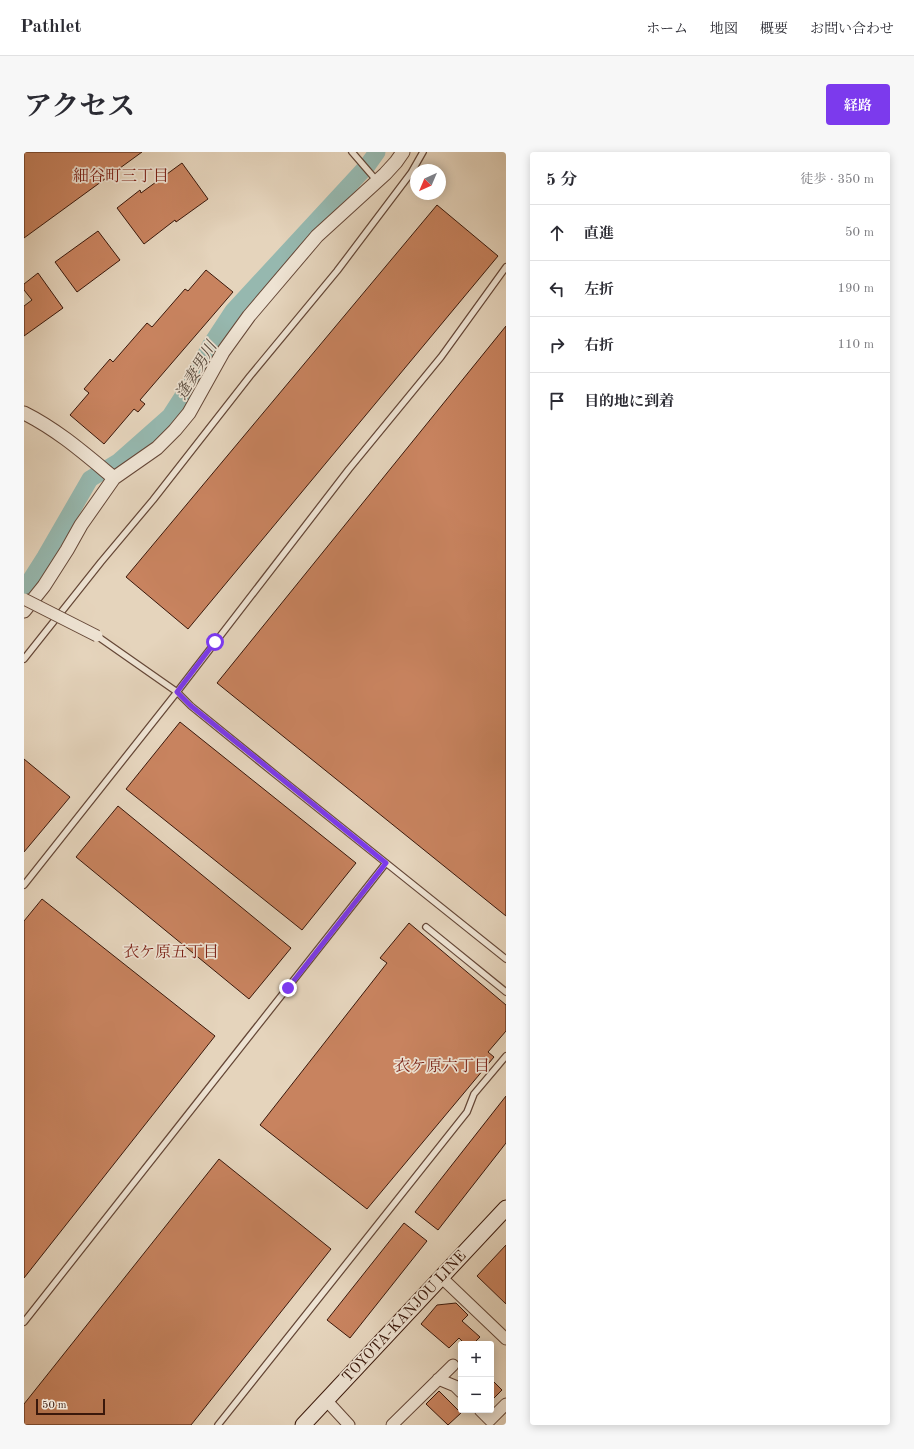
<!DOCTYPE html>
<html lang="ja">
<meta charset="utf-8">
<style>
:root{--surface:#fff;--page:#f7f7f7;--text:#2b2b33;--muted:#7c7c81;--line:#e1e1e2;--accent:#7c3aed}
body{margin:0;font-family:"Old Standard TT","Noto Serif JP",serif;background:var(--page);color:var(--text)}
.controls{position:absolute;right:12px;bottom:12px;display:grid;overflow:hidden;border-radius:4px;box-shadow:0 2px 10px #0003}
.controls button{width:36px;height:36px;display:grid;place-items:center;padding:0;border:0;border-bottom:1px solid var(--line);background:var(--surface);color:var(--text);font:20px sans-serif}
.compass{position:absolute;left:386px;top:12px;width:36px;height:36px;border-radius:50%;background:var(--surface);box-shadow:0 2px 10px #0003;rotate:224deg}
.scale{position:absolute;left:12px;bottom:10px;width:69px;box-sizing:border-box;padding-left:4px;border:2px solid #3a180b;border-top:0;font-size:11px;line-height:14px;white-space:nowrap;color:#3a180b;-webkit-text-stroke:3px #eee3d3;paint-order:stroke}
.stop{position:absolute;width:12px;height:12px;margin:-9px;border:3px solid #7c3aed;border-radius:50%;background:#fff}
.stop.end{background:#7c3aed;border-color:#fff;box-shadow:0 1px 4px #0008}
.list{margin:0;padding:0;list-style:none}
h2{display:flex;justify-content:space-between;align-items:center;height:52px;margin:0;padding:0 16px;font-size:17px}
h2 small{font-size:13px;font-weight:400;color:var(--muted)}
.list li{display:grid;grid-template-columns:26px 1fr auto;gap:12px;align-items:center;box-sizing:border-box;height:56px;padding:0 16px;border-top:1px solid var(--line)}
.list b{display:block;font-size:15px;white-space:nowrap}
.list em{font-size:13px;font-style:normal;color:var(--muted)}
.icon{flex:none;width:22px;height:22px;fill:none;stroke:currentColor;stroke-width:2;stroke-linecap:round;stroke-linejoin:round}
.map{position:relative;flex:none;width:482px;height:1273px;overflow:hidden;border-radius:4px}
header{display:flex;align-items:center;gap:24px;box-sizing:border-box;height:56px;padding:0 20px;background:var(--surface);border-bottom:1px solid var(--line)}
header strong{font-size:19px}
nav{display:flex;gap:22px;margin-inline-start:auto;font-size:14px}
.intro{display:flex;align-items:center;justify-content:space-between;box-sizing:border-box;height:96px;padding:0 24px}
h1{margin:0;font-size:28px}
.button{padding:10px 18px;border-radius:4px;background:var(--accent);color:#fff;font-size:14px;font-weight:700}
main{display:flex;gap:24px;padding:0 24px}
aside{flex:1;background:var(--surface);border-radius:4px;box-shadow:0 2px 10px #0003}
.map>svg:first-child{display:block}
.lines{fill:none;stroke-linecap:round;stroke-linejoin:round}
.river{stroke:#96b8af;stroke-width:17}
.building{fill:#c8835f;stroke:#3a180b}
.service-casing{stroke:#654737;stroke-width:8}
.minor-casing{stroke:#654737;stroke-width:13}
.tertiary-casing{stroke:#654737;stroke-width:15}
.secondary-casing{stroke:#3a180b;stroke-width:17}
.service{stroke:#eee3d3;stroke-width:5.5}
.minor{stroke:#eee3d3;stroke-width:11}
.tertiary{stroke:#eee3d3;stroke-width:13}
.secondary{stroke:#eee3d3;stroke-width:15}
.minor-bridge-casing{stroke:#654737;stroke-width:13;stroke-linecap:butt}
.minor-bridge{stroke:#eee3d3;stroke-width:11}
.route{stroke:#7c3aed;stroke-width:5}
.labels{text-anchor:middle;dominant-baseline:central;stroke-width:3.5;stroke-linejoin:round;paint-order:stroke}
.street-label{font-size:15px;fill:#3a180b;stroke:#eee3d3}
.neighbourhood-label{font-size:16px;fill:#7a1f14;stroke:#eee3d3}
.water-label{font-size:16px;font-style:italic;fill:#56483c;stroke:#eee3d3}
</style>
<header>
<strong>Pathlet</strong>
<nav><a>ホーム</a><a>地図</a><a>概要</a><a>お問い合わせ</a></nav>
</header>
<div class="intro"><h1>アクセス</h1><a class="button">経路</a></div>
<main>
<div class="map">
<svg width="482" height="1273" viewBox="0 0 482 1273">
<rect width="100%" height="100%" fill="#e5d4bc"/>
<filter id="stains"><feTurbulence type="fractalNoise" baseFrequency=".005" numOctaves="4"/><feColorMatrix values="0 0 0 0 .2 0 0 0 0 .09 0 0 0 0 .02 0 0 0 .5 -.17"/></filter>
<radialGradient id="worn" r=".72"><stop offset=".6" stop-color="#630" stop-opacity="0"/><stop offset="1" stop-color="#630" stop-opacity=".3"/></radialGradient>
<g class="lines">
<path class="river" d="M0 438 21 405 66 327 94 310 146 264 168 230 186 194 209 159 343 14 353 0"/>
</g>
<path class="building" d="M0 0H118L0 86Z
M158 11 184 47 152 70 151 68 120 92 93 56 116 38 117 41Z
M413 53 474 104 164 477 102 425Z
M74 79 96 108 53 140 31 110Z
M182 118 209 140 116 248 121 252 114 260 110 257 80 292 46 263 65 241 60 237 86 207 89 210 123 171 128 175 161 137 164 139Z
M14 121 39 156 0 184V154L8 148 0 138V132Z
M482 174V764L193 531Z
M156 570 332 711 278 778 102 637Z
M0 607 46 645 0 700Z
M94 654 267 796 225 847 52 705Z
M18 747 191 884 0 1126V769Z
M385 771 482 853V879L464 900 470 905 343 1057 236 973 363 811 356 806Z
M482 944V991L414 1078 391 1060Z
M195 1007 307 1097 167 1273H0V1252Z
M380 1071 403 1089 326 1186 303 1168Z
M482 1093V1152L453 1124Z
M432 1151 444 1163 438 1169 456 1185 449 1192H441L435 1186 425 1196 397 1172 413 1153Z
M467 1227 478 1238 467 1249Z
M415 1239 437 1261 424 1273 402 1252Z"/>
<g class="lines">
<defs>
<path id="service" d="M328 0 353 29
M73 484 153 540 167 554 251 622 482 807
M0 507 77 410 129 348 226 224 313 119 387 21 399 0
M0 733 153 540 325 317 417 205 482 115
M402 775 482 840
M0 1170 362 711
M194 1273 443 960 450 942 482 904"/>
<path id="minor" d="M417 1125 482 1187
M414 1227 431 1234 437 1240
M302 1248 325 1273
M456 1258 466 1268 482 1252
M368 1273 429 1213"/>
<path id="tertiary" d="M0 261C34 278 61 302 90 326
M0 459 20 434 43 398 57 373 90 326 133 296 151 278 165 261 199 200 225 164 293 84 361 22 372 10 379 0"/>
<path id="secondary" d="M279 1273 482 1056"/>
</defs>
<use href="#service" class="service-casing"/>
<use href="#minor" class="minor-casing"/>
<use href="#tertiary" class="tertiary-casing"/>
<use href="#secondary" class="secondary-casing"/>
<use href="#service" class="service"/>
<use href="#minor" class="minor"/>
<use href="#tertiary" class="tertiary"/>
<use href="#secondary" class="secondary"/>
<defs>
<path id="minor-bridge" d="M0 447 73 484"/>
</defs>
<use href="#minor-bridge" class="minor-bridge-casing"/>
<use href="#minor-bridge" class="minor-bridge"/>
</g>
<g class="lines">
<path class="route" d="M191 490 153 540 167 554 362 711 264 836"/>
</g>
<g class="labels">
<g class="street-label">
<text transform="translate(381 1165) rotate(-47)">TOYOTA-KANJOU LINE</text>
</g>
<g class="neighbourhood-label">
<text x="97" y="25">細谷町三丁目</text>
<text x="147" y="801">衣ケ原五丁目</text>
<text x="418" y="915">衣ケ原六丁目</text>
</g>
<g class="water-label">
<text transform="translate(173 219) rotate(-59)">逢妻男川</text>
</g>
</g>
<rect width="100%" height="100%" filter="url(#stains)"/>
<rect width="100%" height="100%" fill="url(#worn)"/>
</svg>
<div class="controls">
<button>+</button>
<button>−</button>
</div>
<svg class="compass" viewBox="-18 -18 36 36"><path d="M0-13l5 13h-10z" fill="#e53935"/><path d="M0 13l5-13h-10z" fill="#7c7c81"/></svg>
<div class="scale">50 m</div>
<div class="stop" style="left:191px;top:490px"></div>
<div class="stop end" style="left:264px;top:836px"></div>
</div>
<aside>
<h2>5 分<small>徒歩 · 350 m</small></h2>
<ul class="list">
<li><svg class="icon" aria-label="ahead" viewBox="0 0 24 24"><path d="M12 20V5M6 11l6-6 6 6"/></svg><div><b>直進</b></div><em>50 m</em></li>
<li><svg class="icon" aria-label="left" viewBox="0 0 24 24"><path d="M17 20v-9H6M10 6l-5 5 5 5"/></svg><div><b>左折</b></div><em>190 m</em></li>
<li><svg class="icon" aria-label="right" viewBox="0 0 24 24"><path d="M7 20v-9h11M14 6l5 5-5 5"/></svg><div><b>右折</b></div><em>110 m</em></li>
<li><svg class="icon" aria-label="arrive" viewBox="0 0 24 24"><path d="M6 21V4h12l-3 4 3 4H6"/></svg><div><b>目的地に到着</b></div></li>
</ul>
</aside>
</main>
